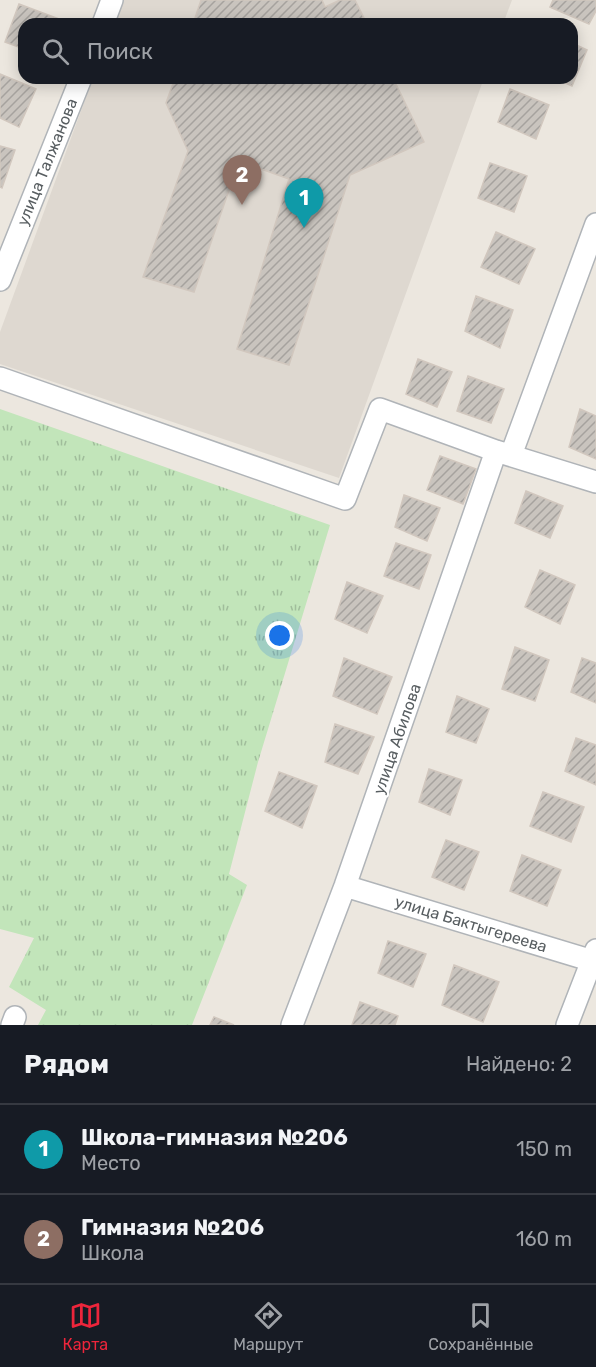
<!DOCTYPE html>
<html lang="ru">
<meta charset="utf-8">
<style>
:root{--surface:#171b24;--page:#20242c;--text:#f1f3f6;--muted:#9ea1a6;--line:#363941;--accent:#ed253b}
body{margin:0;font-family:Rubik,sans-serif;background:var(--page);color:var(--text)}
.you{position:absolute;left:280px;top:636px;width:21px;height:21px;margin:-15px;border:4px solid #fff;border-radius:50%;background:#1a73e8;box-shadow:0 0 0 9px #1a73e833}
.badge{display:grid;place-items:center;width:39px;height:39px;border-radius:50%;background:var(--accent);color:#fff;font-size:20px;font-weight:700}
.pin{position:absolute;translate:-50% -50px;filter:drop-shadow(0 2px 3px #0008)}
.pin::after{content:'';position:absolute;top:32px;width:21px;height:18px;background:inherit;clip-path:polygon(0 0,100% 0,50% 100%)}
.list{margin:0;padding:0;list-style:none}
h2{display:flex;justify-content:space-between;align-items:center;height:78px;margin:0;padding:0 24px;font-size:26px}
h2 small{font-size:20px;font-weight:400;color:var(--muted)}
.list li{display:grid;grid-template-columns:39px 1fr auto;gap:18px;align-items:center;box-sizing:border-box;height:90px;padding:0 24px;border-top:2px solid var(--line)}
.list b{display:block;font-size:22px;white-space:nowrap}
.list p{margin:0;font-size:20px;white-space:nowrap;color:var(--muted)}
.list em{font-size:20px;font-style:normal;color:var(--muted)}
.icon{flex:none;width:33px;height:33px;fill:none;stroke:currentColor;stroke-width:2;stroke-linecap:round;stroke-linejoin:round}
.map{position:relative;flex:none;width:596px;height:1025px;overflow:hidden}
.search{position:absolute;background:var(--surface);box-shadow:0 3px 15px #0003;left:18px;right:18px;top:18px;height:66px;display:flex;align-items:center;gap:15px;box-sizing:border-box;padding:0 21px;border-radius:18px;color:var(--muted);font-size:22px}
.sheet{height:258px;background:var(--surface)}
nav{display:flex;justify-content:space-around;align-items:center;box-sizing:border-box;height:84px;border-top:2px solid var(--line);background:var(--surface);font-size:16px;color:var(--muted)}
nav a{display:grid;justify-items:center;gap:3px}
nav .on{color:var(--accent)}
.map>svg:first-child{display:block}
.education{fill:#ded8d0}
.grass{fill:url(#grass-tufts)}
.building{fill:url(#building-hatch);stroke:#d1c7be;stroke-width:1.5}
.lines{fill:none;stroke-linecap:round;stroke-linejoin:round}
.minor-casing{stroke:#b0b4b8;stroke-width:24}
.minor{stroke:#fff;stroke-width:21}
.labels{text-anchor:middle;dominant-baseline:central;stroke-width:4.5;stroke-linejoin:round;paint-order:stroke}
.street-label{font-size:16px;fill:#585e61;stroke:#fff}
</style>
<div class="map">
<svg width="596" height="1025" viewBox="0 0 596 1025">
<defs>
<pattern id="grass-tufts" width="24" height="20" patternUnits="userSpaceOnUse" patternTransform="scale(1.5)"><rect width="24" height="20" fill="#c2e5ba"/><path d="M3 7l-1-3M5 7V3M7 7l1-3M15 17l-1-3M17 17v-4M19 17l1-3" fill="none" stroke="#a0bd9b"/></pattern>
<pattern id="building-hatch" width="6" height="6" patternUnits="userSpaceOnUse" patternTransform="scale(1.5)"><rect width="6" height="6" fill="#c9c4be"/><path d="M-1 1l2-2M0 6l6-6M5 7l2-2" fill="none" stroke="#a6a29e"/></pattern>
</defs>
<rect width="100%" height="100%" fill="#ece7df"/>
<path class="education" d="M121 0H512L503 24H112Z
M93 78H484L339 478 0 364V332Z"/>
<path class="grass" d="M0 409 330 525 258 762 229 874 247 885 192 1025H38L46 1010 9 987 34 938 0 929Z"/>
<path class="building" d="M201 0H322L325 7 340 0H355L367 24H193Z
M553 0H596V11L589 24 550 7Z
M19 4 59 19 58 24H24V49L5 42Z
M572 43 587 50 572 86 554 78H572Z
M0 74 36 89 19 127 0 118Z
M175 78H393L424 142 350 175 289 365 237 349 289 179 239 161 194 292 143 277 188 151 166 103Z
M510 89 549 105 536 139 498 122Z
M0 146 15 150 2 188 0 187Z
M490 163 527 176 514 212 478 198Z
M496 232 535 249 519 284 481 267Z
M476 296 513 310 500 348 465 331Z
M418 359 452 372 437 407 406 394Z
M468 376 504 389 491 423 457 411Z
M580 409 596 416V459L569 447Z
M440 456 476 469 463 504 427 490Z
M526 491 563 506 550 538 515 523Z
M404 495 440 508 427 541 395 527Z
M396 543 431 555 419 589 384 576Z
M540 570 575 585 560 624 525 607Z
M347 582 383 596 367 633 335 619Z
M515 647 549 660 535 701 502 689Z
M344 658 392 677 377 714 333 696Z
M582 658 596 663V703L571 692Z
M457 696 489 709 476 743 446 732Z
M335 724 374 737 358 774 325 762Z
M576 738 596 745V785L565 771Z
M429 769 462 780 450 815 419 802Z
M279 772 317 786 302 828 265 811Z
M543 792 584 807 571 842 530 826Z
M446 840 479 852 464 890 432 877Z
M522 855 561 870 547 906 510 891Z
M388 941 426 954 413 987 378 973Z
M454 965 499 982 483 1022 442 1005Z
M360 1002 398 1016 395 1025H352Z
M214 1017 234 1025H210Z"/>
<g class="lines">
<defs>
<path id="minor" d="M103 24 112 0
M0 280 81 78
M0 378 345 499 380 409 496 451 596 482
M511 455 596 224
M345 886 596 962
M12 1025 15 1017
M292 1025 345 886 496 451
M567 1025 596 950"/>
</defs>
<use href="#minor" class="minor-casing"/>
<use href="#minor" class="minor"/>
</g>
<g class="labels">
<g class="street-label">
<text transform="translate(47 162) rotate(-68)">улица Талжанова</text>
<text transform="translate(397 739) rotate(-71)">улица Абилова</text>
<text transform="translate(471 924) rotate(17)">улица Бактыгереева</text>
</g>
</g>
</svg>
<div class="you"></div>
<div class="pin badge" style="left:304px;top:228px;background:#0f9aa8">1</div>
<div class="pin badge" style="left:242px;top:205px;background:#8d6e63">2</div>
<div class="search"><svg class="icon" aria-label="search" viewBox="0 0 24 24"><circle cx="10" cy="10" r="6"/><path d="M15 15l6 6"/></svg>Поиск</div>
</div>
<section class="sheet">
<h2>Рядом<small>Найдено: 2</small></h2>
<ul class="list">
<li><span class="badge" style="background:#0f9aa8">1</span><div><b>Школа-гимназия №206</b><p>Место</p></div><em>150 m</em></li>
<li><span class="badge" style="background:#8d6e63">2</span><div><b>Гимназия №206</b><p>Школа</p></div><em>160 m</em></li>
</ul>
</section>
<nav>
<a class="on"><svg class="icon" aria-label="map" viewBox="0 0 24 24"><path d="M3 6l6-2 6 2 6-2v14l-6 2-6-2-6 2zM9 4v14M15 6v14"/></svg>Карта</a>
<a><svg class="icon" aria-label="directions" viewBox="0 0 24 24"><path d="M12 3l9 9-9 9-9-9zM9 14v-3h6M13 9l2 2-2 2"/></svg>Маршрут</a>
<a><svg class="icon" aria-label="saved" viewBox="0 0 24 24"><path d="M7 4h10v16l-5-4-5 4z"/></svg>Сохранённые</a>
</nav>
